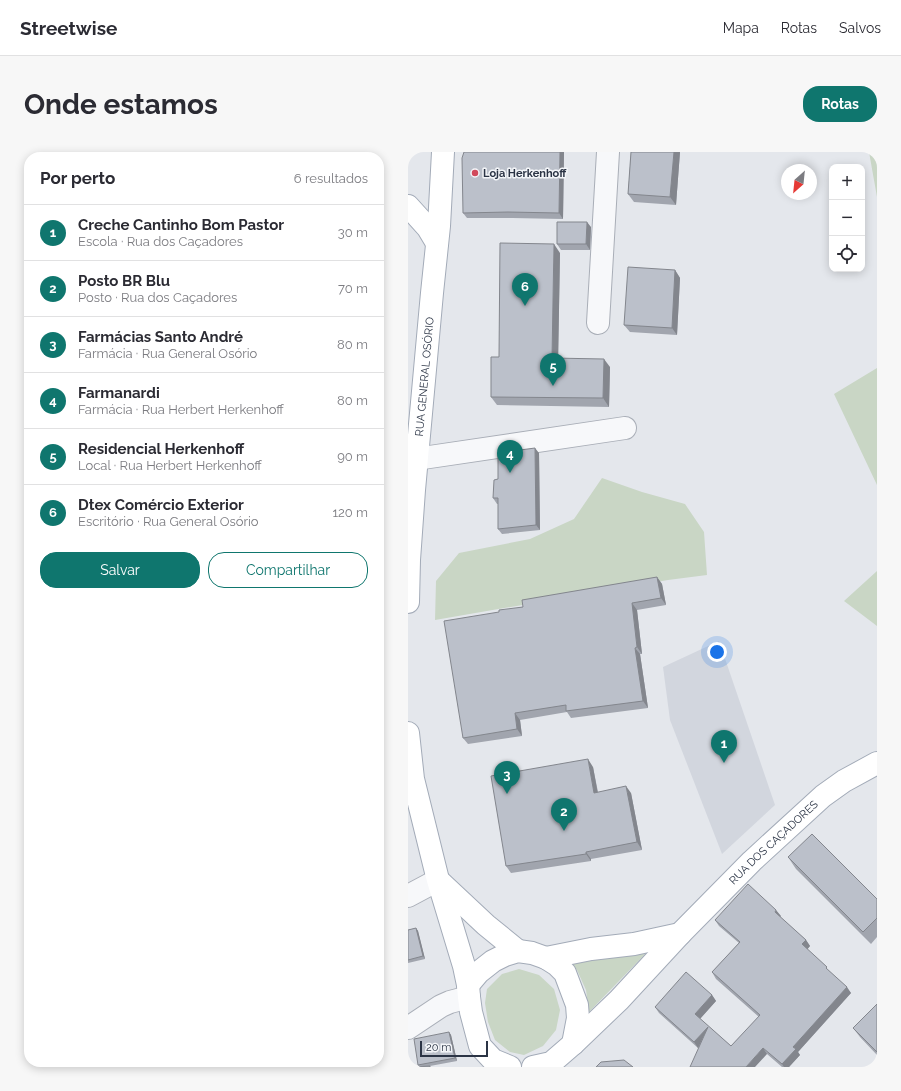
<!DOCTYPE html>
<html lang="pt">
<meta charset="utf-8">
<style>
:root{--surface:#fff;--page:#f7f7f7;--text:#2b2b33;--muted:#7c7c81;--line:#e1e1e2;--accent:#0f766e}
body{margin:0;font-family:Raleway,sans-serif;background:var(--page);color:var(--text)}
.controls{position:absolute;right:12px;top:12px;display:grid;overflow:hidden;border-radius:8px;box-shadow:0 2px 10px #0003}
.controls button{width:36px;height:36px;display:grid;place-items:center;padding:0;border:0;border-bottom:1px solid var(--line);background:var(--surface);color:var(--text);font:20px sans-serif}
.compass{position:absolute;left:373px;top:12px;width:36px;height:36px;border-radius:50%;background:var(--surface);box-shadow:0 2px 10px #0003;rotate:207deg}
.scale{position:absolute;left:12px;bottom:10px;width:68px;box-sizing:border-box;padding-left:4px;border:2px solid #2b3445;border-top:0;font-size:11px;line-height:14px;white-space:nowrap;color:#2b3445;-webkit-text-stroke:3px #f4f6f9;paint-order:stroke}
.you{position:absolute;left:309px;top:500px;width:14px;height:14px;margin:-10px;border:3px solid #fff;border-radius:50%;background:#1a73e8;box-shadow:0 0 0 6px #1a73e833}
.badge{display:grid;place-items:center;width:26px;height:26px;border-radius:50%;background:var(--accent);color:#fff;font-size:13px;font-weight:700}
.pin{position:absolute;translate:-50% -33px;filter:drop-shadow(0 1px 2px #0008)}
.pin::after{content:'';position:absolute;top:21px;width:14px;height:12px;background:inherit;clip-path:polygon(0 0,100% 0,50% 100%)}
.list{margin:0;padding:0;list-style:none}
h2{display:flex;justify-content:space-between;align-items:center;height:52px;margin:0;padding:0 16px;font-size:17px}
h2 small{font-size:13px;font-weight:400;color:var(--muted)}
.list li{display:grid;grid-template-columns:26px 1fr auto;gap:12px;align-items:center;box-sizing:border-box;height:56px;padding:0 16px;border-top:1px solid var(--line)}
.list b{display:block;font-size:15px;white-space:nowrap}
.list p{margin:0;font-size:13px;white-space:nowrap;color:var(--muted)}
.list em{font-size:13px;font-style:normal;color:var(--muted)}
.actions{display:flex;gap:8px;padding:12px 16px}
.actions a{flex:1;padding:9px 0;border:1px solid var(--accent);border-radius:16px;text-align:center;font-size:14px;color:var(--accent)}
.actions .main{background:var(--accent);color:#fff}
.icon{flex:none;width:22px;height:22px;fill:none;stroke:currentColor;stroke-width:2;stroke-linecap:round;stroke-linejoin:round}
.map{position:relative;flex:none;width:469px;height:915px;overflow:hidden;border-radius:16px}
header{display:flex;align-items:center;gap:24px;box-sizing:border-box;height:56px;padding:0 20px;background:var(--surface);border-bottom:1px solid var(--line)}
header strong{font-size:19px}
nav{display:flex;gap:22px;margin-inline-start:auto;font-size:14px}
.intro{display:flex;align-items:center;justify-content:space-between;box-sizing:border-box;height:96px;padding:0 24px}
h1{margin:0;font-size:28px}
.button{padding:10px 18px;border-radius:16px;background:var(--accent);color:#fff;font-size:14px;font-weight:700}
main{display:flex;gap:24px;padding:0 24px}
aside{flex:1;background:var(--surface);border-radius:16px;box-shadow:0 2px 10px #0003}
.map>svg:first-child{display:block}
.built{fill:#d2d6de}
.green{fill:#c9d6c5}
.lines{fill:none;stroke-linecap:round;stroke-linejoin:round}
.minor-casing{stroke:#a9aeb7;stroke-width:24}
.major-casing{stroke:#a3abb8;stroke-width:24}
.minor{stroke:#f7f8fa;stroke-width:22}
.major{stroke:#fff;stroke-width:22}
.wall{fill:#a1a5ae}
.shaded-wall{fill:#83868d}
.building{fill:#bbc0ca;stroke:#83868d}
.poi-dot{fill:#d1495b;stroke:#f4f6f9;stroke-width:1.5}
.labels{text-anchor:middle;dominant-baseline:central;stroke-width:3;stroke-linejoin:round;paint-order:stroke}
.poi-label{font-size:11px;font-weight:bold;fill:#2b3445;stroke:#f4f6f9;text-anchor:start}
.street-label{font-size:11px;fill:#2b3445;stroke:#f4f6f9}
</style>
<header>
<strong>Streetwise</strong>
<nav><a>Mapa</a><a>Rotas</a><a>Salvos</a></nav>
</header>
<div class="intro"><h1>Onde estamos</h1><a class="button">Rotas</a></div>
<main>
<aside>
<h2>Por perto<small>6 resultados</small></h2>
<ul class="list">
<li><span class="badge">1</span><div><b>Creche Cantinho Bom Pastor</b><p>Escola · Rua dos Caçadores</p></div><em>30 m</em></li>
<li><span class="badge">2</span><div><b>Posto BR Blu</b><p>Posto · Rua dos Caçadores</p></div><em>70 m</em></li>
<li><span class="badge">3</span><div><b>Farmácias Santo André</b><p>Farmácia · Rua General Osório</p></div><em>80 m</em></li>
<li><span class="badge">4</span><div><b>Farmanardi</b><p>Farmácia · Rua Herbert Herkenhoff</p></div><em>80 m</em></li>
<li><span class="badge">5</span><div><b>Residencial Herkenhoff</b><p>Local · Rua Herbert Herkenhoff</p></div><em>90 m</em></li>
<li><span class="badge">6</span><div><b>Dtex Comércio Exterior</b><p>Escritório · Rua General Osório</p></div><em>120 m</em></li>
</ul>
<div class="actions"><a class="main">Salvar</a><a>Compartilhar</a></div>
</aside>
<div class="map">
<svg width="469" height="915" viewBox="0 0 469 915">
<rect width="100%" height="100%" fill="#e4e7ec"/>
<path class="built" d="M311 489 367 653 314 702 262 568 255 515Z"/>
<path class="green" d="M461 0H469V45Z
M469 216V333L426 242Z
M194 326 234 340 277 352 296 380 299 423 260 428 27 468 28 429 51 401 122 387 166 367Z
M469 419V474L436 449Z
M242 797 181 860 178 838 169 818 159 808Z
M111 817 131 823 146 837 152 858 148 878 135 894 116 903 102 900 87 888 80 870 77 851 79 837 94 822Z"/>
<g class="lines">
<defs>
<path id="minor" d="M190 171 200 0
M0 308 8 307 217 276
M0 744 30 728
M0 876 33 854 42 850 61 845"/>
<g id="major">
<path d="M0 54 20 76 29 91"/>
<path id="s1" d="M0 450 1 408 6 338 24 141 31 74 35 0"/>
<path d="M0 581 5 627 30 728 56 814 60 833 61 845 63 860 72 894 85 908 102 915"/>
<path d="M31 729 78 773 110 799"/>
<path d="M138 806 183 797 226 792 272 782"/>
<path d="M60 833 71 820 85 809 97 803 110 799 124 801 138 806 149 813 157 821 169 853 170 866 165 892"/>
<path id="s2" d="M125 915 143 911 165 892 211 848 272 782 344 709 415 644 436 629 469 611"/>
</g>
</defs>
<use href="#minor" class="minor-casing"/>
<use href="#major" class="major-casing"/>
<use href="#minor" class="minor"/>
<use href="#major" class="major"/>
</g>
<path class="wall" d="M56 0H156L155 67 104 66H59L55 61Z
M223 0H272L268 53 226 50 220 42Z
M183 75 182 98H153L149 92Z
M152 101 150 206 202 215 201 255 89 253 83 245 91 205Z
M267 118 272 126 269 183 222 180 216 173Z
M131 301 132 378 94 382 90 377V352H89L85 346 90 327Z
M249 425 254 432 258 453 229 458 234 502H232L240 556 163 566 159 560 112 568 114 584 60 592 55 586 91 460Z
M185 615 190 640 223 641 234 698 183 707V709L103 721 98 714Z
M380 705 469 747V785L463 792 388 717Z
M373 764 372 765 398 788 402 794 399 797 443 841 390 900 392 903 381 915H374L359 902 290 896 251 861 247 855 304 843 308 849 292 867 323 894 351 865 308 827 304 820 331 791 311 774 307 768Z
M8 776 10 779 17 807 0 811V778Z
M469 852V903L452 885 445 876Z
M41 880 43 883 49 909 22 914 11 915 10 913Z"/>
<path class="shaded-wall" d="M152 0H156L155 67 151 61Z
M266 0H272L268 53 262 45Z
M179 70 183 75 182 98 178 92Z
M146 92 152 101 150 215 144 206Z
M267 118 272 126 269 183 264 176Z
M196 207 202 215 201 255 195 246Z
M127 296 131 301 132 378 128 373Z
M249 425 254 432 258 453 253 446Z
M224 451 229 458 234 502 229 495Z
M227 496 232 502 240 556 235 549Z
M107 561 112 568 114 584 109 577Z
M180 607 185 615 191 648 186 641Z
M218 634 223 641 234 698 229 690Z
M178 700 183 707V709L178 702Z
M368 758 373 764 371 766 367 760Z
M8 776 10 779 17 807 15 804Z
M398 788 402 794 398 799 394 792Z
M439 835 443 841 390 900 392 903 381 915H376L374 912 385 895Z
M304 843 308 849 291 868 287 862Z
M300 875 290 896 286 890Z
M41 880 43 883 49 909 47 906Z
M355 896 359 902 347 915H338Z"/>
<path class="building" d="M56 0H152L151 61 100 60 55 61 54 6Z
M223 0H266L262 45 220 42Z
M149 70H179L178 92H149Z
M92 91 146 92 144 206 196 207 195 246 83 245V205H91Z
M220 115 267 118 264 176 216 173Z
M127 296 128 373 90 377V346H85L86 328 90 327V301Z
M249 425 253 446 224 451 229 495 227 496 235 549 158 559V553L107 561 109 577 55 586 36 469 91 460V458L115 455 114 448Z
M180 607 186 641 218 634 229 690 178 700V702L98 714 83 624Z
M404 682 469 747V766L455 780 380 705Z
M340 732 368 758 367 760 398 788 394 792 419 815 418 816 439 835 385 895 388 897 374 912 355 896 338 915H282L300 875 286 890 247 855 278 820 304 843 287 862 323 894 352 863 304 820 332 790 307 768Z
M8 776 15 804 0 808V778Z
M469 852V900L445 876Z
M41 880 47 906 10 913 6 887Z
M216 908 225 915H188L193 910Z
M22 914V915H4Z"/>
<circle class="poi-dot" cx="67" cy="21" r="4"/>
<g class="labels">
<g class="poi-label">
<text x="75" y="21">Loja Herkenhoff</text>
</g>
<g class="street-label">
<text stroke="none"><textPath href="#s1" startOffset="226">RUA GENERAL OSÓRIO</textPath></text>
<text stroke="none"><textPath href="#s2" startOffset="332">RUA DOS CAÇADORES</textPath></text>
</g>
</g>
</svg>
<div class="controls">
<button>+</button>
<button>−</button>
<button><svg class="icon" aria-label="locate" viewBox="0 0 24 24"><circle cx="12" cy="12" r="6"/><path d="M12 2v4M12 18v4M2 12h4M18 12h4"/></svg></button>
</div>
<svg class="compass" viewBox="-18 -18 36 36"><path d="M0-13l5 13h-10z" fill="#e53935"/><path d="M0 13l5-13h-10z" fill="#7c7c81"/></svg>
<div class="scale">20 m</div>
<div class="you"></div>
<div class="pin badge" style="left:316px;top:611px">1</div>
<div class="pin badge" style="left:156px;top:679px">2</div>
<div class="pin badge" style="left:99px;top:642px">3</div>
<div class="pin badge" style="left:102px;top:321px">4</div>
<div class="pin badge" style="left:145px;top:234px">5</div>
<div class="pin badge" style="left:117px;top:154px">6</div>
</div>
</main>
